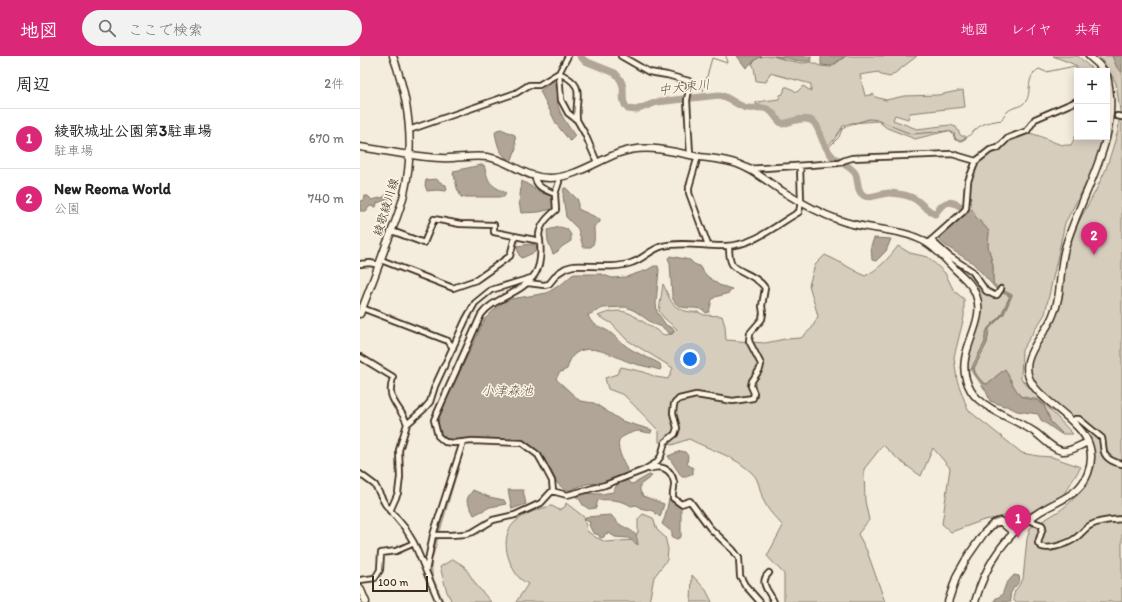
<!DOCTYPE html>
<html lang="ja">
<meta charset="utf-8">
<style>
:root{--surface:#fff;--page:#f2f2f2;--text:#222;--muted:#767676;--line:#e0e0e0;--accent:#db2777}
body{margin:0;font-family:Itim,"Klee One",sans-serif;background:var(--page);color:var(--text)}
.controls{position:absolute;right:12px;top:12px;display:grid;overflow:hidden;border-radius:0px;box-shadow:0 2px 10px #0003}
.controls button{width:36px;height:36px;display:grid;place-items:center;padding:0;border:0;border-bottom:1px solid var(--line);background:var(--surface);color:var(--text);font:20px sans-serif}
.scale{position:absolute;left:12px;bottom:10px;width:56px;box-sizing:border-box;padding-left:4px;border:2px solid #3b2a1e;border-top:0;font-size:11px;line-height:14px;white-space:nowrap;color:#3b2a1e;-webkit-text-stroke:3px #fcf5e5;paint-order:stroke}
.you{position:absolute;left:330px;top:303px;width:14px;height:14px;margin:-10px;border:3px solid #fff;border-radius:50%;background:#1a73e8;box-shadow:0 0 0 6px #1a73e833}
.badge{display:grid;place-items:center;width:26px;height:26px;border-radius:50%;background:var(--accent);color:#fff;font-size:13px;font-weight:700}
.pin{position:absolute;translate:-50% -33px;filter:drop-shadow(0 1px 2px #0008)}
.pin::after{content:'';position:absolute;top:21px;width:14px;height:12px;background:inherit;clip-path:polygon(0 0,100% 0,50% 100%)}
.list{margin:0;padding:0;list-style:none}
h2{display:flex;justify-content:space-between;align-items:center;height:52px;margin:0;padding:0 16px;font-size:17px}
h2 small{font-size:13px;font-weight:400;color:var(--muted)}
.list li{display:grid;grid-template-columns:26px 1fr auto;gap:12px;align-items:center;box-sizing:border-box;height:60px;padding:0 16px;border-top:1px solid var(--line)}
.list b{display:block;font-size:15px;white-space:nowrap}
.list p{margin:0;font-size:13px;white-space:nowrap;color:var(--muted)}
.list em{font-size:13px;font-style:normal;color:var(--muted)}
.icon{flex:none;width:22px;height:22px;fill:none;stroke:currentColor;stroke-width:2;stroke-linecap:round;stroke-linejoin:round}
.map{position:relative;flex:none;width:762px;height:546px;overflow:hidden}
header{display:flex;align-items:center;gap:24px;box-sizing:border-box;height:56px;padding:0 20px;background:var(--accent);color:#fff}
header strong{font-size:19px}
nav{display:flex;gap:22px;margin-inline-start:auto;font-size:14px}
.search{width:280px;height:36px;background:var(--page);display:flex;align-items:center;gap:10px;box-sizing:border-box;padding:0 14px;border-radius:22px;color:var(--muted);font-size:15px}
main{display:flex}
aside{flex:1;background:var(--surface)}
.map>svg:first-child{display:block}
.green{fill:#d6cdbd;stroke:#887c6e}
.water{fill:#b0a596;stroke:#817466}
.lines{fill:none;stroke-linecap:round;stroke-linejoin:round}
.stream{stroke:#817466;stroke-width:1}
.canal{stroke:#b0a596;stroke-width:4}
.river{stroke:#b0a596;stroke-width:7}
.street-casing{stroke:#3b2a1e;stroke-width:8}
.secondary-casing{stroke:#3b2a1e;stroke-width:9}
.street{stroke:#fcf5e5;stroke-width:4.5}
.secondary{stroke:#fcf5e5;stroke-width:6}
.labels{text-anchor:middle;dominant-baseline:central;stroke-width:3;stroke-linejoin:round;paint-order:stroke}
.street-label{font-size:12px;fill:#3b2a1e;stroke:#fcf5e5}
.water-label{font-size:13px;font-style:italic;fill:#645548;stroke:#fcf5e5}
</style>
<header>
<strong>地図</strong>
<div class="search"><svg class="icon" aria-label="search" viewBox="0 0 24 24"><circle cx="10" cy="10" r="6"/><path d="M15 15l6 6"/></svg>ここで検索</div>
<nav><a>地図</a><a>レイヤ</a><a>共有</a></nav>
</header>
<main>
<aside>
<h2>周辺<small>2件</small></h2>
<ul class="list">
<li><span class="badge">1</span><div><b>綾歌城址公園第3駐車場</b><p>駐車場</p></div><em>670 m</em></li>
<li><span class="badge">2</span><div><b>New Reoma World</b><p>公園</p></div><em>740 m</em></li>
</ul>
</aside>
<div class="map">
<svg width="762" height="546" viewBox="0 0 762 546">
<rect width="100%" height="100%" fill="#f4eddd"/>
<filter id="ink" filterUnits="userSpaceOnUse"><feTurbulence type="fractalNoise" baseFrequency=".025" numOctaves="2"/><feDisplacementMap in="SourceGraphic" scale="8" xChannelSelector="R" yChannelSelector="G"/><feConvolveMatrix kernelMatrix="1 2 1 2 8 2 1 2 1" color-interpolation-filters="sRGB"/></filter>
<g filter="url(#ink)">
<path class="green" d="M404 0H413L425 4 442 7 451 6 460 10 471 11 486 0H557L530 21 521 19 519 16 500 19 505 40 514 38 515 41 526 44 544 40 578 39 603 34 605 51 550 57 548 63 535 59 533 64 557 73 590 69 596 71 601 80H605L607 82 601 85 596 84 594 77 587 75 555 83 527 72 518 65 491 67 483 70 474 84 467 90C462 76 460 60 440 61 435 62 430 66 425 65 420 64 417 59 413 56 408 51 402 50 396 48V46L419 43 420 39 423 38 425 31H428L437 36 443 30 451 35V28L410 17 406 26 396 25 394 11 392 8 398 2Z
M693 0H718L734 15H722L713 8Z
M738 0H762V406L754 403 747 398 745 394V388L720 362 712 361 694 347 679 333 669 317 672 300 692 268 703 225 708 192 718 167 735 136 746 113 758 75 760 55 756 27 744 7Z
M668 77C684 79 696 91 711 89L717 77V81H746L733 115 705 167 685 258 662 294 661 323 713 378H701L702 377 690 365 684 349 679 344 660 340 653 329 645 313 627 328C620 326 615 318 614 312L627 287 629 273 644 258 652 239 638 232 633 227V210L628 190 629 175 615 160 609 151 611 126 617 106 649 83Z
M538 190 550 197 568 201 585 217 594 235 604 243V261L594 301 597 324 608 354 662 397 678 400 692 401 721 411 704 438 668 458 658 448 643 461 624 464 591 476 582 468 590 412 573 392 561 420 540 405 523 389 504 413 505 445 509 464 498 478 507 495 525 546H424V518L407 500 423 470C417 463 410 457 406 449 400 441 400 424 393 418 374 399 352 395 329 383L312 389 299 386V375L264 339 248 333 245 322 257 318 261 311 284 316 296 321 308 323 313 312 267 284 251 267 238 260C249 255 260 253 271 258L304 279 312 278 317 273 304 262 299 255 303 228C306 233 307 239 311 245 316 254 329 257 338 256L344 259 362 260 365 270 366 284 405 287 425 283 441 282 452 272 458 260 449 229 455 209 465 199C479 205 491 213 505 220 519 213 528 203 538 190Z
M593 204 609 215 632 240 641 236 650 240 641 259 628 272 625 280V286L611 314 606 313C607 290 630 258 618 236 612 226 599 214 591 206Z
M719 365 739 384 741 396 744 401 752 408 762 410V546H655L653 542 655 535 663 523 667 483 670 472C680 466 690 461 699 455 734 430 746 400 717 366Z
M206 447 224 461 227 475 235 481 246 486 274 484 278 476V463L283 458 293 462 297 474 305 481 308 493 307 504 294 521 289 546H156L168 528C165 526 159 523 157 519 147 505 140 481 154 467 163 458 180 452 192 450L199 454 205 451Z
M93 503 104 510 117 530 131 546H92L87 536 80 511Z
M332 519 346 534 352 546H331Z"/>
<path class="water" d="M377 0H402L395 4 386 12Z
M414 0H451V5H441Z
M461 0H485L471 10 461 9Z
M752 0H762V16L757 12Z
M193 25 195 27C196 53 201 59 215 80L210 85 197 69 180 35Z
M141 73 155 79 156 93 151 106C139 97 138 91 135 77L137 74Z
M121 109H124C129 128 129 128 146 137L144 141H101L97 132 94 119H93L94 115Z
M76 123 83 128 86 129 87 134 85 135 77 134 67 135 65 129 66 124Z
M162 125 184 138 190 139 193 142 194 147 192 153 179 156 161 157 159 146Z
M204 132H206L218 144V153L240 163V166L234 170C234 177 236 186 231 191H223L218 173 206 161 203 140Z
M33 135 34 137 32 142 17 147 16 151 10 150 6 155H0V145L4 144 5 140H8L12 144 24 141 28 136Z
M612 153 615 160 629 175 628 190 633 210V227L638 232 652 239 644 257 629 273 627 287 614 312 615 317 623 327 627 328 645 313 653 329 660 340C674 347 679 339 687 356 688 360 690 361 690 365L702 377 701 378 681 364 678 358 657 355 647 350H644L630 345 626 335 612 315 613 309 625 286V280L628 272 641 259 650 240 637 234 613 207 586 190 578 183Z
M200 171 207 173 211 179V185C208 187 206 188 203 190 198 194 200 195 193 198L188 185 187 174Z
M514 182 531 183 526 195 516 205 512 204 511 190Z
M171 188 178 190 175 196 162 202 159 199 157 190Z
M310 200 330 204 334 208 339 210 347 220 359 229 372 233 369 237 355 241 352 244 349 256 346 257C338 246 317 260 312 240L310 207 308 202Z
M294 210H298L299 214 296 247 297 256 306 269 314 273 312 278 309 277 302 271 292 267 275 255 266 251 243 252 228 259C231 271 245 271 252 278 259 284 266 291 274 295 283 300 292 303 300 308L301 312 300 314C291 311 281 310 272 307 256 302 233 286 216 297 210 301 209 308 207 313L199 317 196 323 220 345 234 347 262 365 292 374 291 377C286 377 282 375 278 375 272 376 262 380 259 384 256 396 266 407 268 418L253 426 226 428 210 434H205L197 427 191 414 184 403 176 393 166 387 136 383 90 384C75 379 77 365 82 353L125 263 136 252 142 247 151 243 187 237 203 227 212 219 215 218H241L252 222 266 221 287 214Z
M321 395 325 396 328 400 327 408 333 412V418L328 419 327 421H322L308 400Z
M289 419 292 420 280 429V435L283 440 304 448 300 461 293 455 280 452 277 449 271 450C263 444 249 443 238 444L237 447 236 452 229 453 223 449 220 444 212 437 241 438 253 436 258 427 267 424 271 428 275 427Z
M113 434 129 441 144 444 146 448 130 451 114 459 107 445 108 441Z
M148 434H163L166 448 152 453Z
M309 443 317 447 321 453V481L317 483 312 481V476L302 468 305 461Z
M251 459C253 461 255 464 257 466 267 475 277 472 278 489L268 482 255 481 249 477 245 478 244 481 240 482 239 479 233 477 229 469 230 466 225 464V461Z
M654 519 659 520C663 529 646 532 651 546H635V543L642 539 646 528Z"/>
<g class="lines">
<path class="stream" d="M343 35 352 2 367 7 366 0
M341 42V40
M467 93 479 81 482 73 492 68 509 63 519 64 536 72 552 78 589 75 593 78 595 84C608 86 612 74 622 69 628 66 635 65 642 64 643 61 644 58 647 56 653 50 661 52 666 45 672 36 665 21 679 13L686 16 715 10 717 15"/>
<path class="canal" d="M82 546 71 521 70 505 100 401"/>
<path class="river" d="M220 0 225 5 255 17C259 21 262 25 263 31 264 39 261 46 268 53L276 54 297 46 359 39C370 41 378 51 388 52 395 53 401 50 407 53 415 56 416 65 423 68 468 52 451 78 473 101 480 107 489 109 495 117 499 124 496 134 503 139 509 144 521 137 529 137 540 138 552 139 560 147 565 151 569 155 575 158 588 138 595 147 612 158"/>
<defs>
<path id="street" d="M208 0 199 17 201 44 208 57 217 64 225 78 237 106
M261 0 289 16 307 19 329 25 330 28 327 44 330 98
M199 17C228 31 214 39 217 64
M757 60 762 61
M49 74 156 37 169 29H179L199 17
M338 100 329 131V137L348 189
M388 113 479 107 485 104 492 102 592 98 616 105 630 94 638 92 648 82 667 75 675 63 717 45
M175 120C175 131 186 134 195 138L196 154C189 160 180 168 179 179 179 181 180 182 180 185 181 195 181 209 175 218 162 238 134 241 121 259L74 364 78 380 85 386 94 387 112 385 162 387 178 399 182 406 192 425 193 435
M195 138 199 126 198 121
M32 175 64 187 74 163 100 168 134 169V176L180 185
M571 184 589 200 612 215 626 235 634 239H637L641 233
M568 187 604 155 606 152 608 125 616 105
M21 204 93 232 116 224 150 200 155 181
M0 208 10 207 19 209
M168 227 184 229 189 228 198 217 206 212 213 210C232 209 253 213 271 207 282 204 291 193 303 190 323 185 346 191 366 190 395 189 416 169 439 156L441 146 440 110
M2 252 88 285 93 292
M0 301 33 321C32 326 30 332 31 337 32 347 44 357 47 368
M713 365 715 363H719L742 382C743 387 743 391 744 396 746 403 755 407 762 408
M289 413C301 409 311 412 314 426 315 431 312 437 313 442L321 448 330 445 350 472 373 494 379 502 380 520 385 529 400 546
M0 418 15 429 25 448 45 472 54 487 79 546
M30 455 38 437 40 421 39 394 47 368 64 353 70 346 75 330 106 263 115 247 131 234 171 222
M668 464 682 469 683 471 678 487C682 498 710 487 717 481 722 477 725 472 731 469 740 464 752 464 762 463
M73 479H90L106 478 113 476 133 464 155 459 181 447 192 435 207 439 245 429 284 414 296 407 301 400 305 386 315 378 317 372 313 357 314 348 319 343 336 339 373 345 393 342 394 337 391 330 392 325 400 313 401 308 389 285 390 277 402 263 403 257 402 250 405 232C397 219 377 216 372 208 369 203 369 196 369 190
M66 515 73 479 103 386
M409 517C398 527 410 536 414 546
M0 524 15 522 20 514 21 497 36 495 54 487"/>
<path id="secondary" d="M729 0 738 8 744 15
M0 91C27 95 54 101 81 102 96 103 112 99 127 101 150 104 165 123 191 122 215 121 237 105 259 97 287 87 313 96 340 101 349 102 358 103 367 105 388 109 405 124 422 135 441 147 459 157 479 164 507 175 541 171 567 187 578 194 587 205 597 215 604 222 613 229 616 239 627 267 597 293 606 323 608 330 612 338 618 343 634 358 658 364 676 377 684 383 692 393 702 395 711 396 720 389 728 386
M0 258C9 235 18 212 26 189 33 172 40 155 44 138 55 91 49 44 33 0
M0 532 6 546
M588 546 597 519 608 500 624 477 633 468 640 465 653 476
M615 546C626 507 646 477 681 455 699 444 720 439 728 417 749 361 657 348 668 305 672 288 687 275 693 259 703 237 698 212 706 189 723 133 762 82 747 20"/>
</defs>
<use href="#street" class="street-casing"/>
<use href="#secondary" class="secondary-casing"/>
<use href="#street" class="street"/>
<use href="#secondary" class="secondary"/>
</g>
</g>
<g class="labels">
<g class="street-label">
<text transform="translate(26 151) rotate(-73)">綾歌綾川線</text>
</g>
<g class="water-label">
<text transform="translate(324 31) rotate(-7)">中大束川</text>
<text x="147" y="334">小津森池</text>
</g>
</g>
</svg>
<div class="controls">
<button>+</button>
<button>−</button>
</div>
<div class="scale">100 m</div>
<div class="you"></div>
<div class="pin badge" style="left:658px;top:482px">1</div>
<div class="pin badge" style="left:734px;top:199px">2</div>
</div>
</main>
